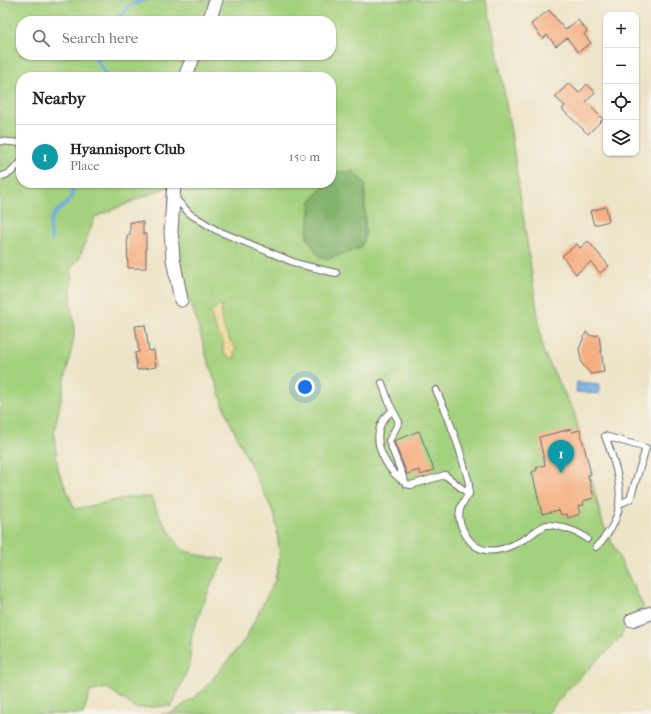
<!DOCTYPE html>
<meta charset="utf-8">
<style>
:root{--surface:#fff;--page:#f6f6f6;--text:#222;--muted:#767676;--line:#e0e0e0;--accent:#b5179e}
body{margin:0;font-family:"IM FELL French Canon",serif;background:var(--page);color:var(--text)}
.controls{position:absolute;right:12px;top:12px;display:grid;overflow:hidden;border-radius:8px;box-shadow:0 1px 3px #0004}
.controls button{width:36px;height:36px;display:grid;place-items:center;padding:0;border:0;border-bottom:1px solid var(--line);background:var(--surface);color:var(--text);font:20px sans-serif}
.you{position:absolute;left:305px;top:387px;width:14px;height:14px;margin:-10px;border:3px solid #fff;border-radius:50%;background:#1a73e8;box-shadow:0 0 0 6px #1a73e833}
.badge{display:grid;place-items:center;width:26px;height:26px;border-radius:50%;background:var(--accent);color:#fff;font-size:13px;font-weight:700}
.pin{position:absolute;translate:-50% -33px;filter:drop-shadow(0 1px 2px #0008)}
.pin::after{content:'';position:absolute;top:21px;width:14px;height:12px;background:inherit;clip-path:polygon(0 0,100% 0,50% 100%)}
.list{margin:0;padding:0;list-style:none}
h2{display:flex;justify-content:space-between;align-items:center;height:52px;margin:0;padding:0 16px;font-size:17px}
h2 small{font-size:13px;font-weight:400;color:var(--muted)}
.list li{display:grid;grid-template-columns:26px 1fr auto;gap:12px;align-items:center;box-sizing:border-box;height:64px;padding:0 16px;border-top:1px solid var(--line)}
.list b{display:block;font-size:15px;white-space:nowrap}
.list p{margin:0;font-size:13px;white-space:nowrap;color:var(--muted)}
.list em{font-size:13px;font-style:normal;color:var(--muted)}
.icon{flex:none;width:22px;height:22px;fill:none;stroke:currentColor;stroke-width:2;stroke-linecap:round;stroke-linejoin:round}
.map{position:relative;flex:none;width:651px;height:714px;overflow:hidden}
.search{position:absolute;background:var(--surface);box-shadow:0 1px 3px #0004;left:16px;top:16px;width:320px;height:44px;display:flex;align-items:center;gap:10px;box-sizing:border-box;padding:0 14px;border-radius:16px;color:var(--muted);font-size:15px}
.panel{position:absolute;background:var(--surface);box-shadow:0 1px 3px #0004;left:16px;top:72px;width:320px;height:116px;border-radius:16px}
.map>svg:first-child{display:block}
.green{fill:#a4d17d;stroke:#637a5c;fill-rule:evenodd}
.forest{fill:#83b36c;stroke:#526a54}
.sand{fill:#eeda9e;stroke:#887e6c}
.water{fill:#71aee3;stroke:#4a688f}
.lines{fill:none;stroke-linecap:round;stroke-linejoin:round}
.stream{stroke:#71aee3;stroke-width:3.5}
.building{fill:#f5ae80}
.lane-casing{stroke:#69666c;stroke-width:8}
.street-casing{stroke:#69666c;stroke-width:15}
.lane{stroke:#fff;stroke-width:6}
.street{stroke:#fff;stroke-width:13}
</style>
<div class="map">
<svg width="651" height="714" viewBox="0 0 651 714">
<rect width="100%" height="100%" fill="#f7f3e8"/>
<filter id="ink" filterUnits="userSpaceOnUse"><feTurbulence type="fractalNoise" baseFrequency=".025" numOctaves="2"/><feDisplacementMap in="SourceGraphic" scale="8" xChannelSelector="R" yChannelSelector="G"/><feConvolveMatrix kernelMatrix="1 2 1 2 8 2 1 2 1" color-interpolation-filters="sRGB"/></filter>
<filter id="wash" filterUnits="userSpaceOnUse"><feTurbulence type="fractalNoise" baseFrequency=".012" numOctaves="4" result="noise"/><feDisplacementMap in="SourceGraphic" scale="16" xChannelSelector="R" yChannelSelector="G"/><feGaussianBlur stdDeviation="0.9" result="paint"/><feColorMatrix in="noise" values="0 0 0 0 0 0 0 0 0 0 0 0 0 0 0 0 0 1.4 0 .05"/><feComposite in="paint" operator="in"/></filter>
<g filter="url(#wash)">
<rect width="100%" height="100%" fill="#ede4c7"/>
<path class="green" d="M0 0H486L494 35 511 132 543 351 574 412 603 524 644 608 629 616 621 637 570 687 547 714H161L172 713 204 690 246 638 275 580 280 557 275 516 228 418 206 355 197 321 171 247 169 186 95 217 79 259 71 268V309L74 322V337L54 433 58 470 75 509 131 497H151L161 519 182 550 206 557 225 559 212 582 192 633 189 666 172 706 136 708 107 688 90 692 83 714H0ZM21 21H331V55H21ZM21 77H331V183H21Z"/>
<path class="forest" d="M353 171 365 183V237L360 248 328 259 320 257 307 238 311 201 326 183H331V178L338 172Z"/>
<path class="sand" d="M218 306H222C222 310 221 313 221 316 222 326 229 341 236 348L234 354 236 358 227 357 223 351V342C219 336 211 320 211 313Z"/>
<path class="water" d="M577 382 600 384 599 394 576 392Z"/>
<g class="lines">
<path class="stream" d="M118 21C129 3 125 7 145 0
M94 55 107 77
M52 240C51 234 49 227 51 221 56 203 80 206 70 183"/>
</g>
<g id="blocks">
<path class="building" d="M549 10 565 30 578 20 587 31 584 34 591 43 578 52 567 38 556 46 547 35 543 39 531 24Z
M569 83 579 93 587 84 595 92 586 102 603 119 588 134 562 109 565 106 555 97Z
M606 207 609 221 594 225 590 211Z
M130 222H143V234H146V268H128L127 235H130Z
M588 241 609 266 600 273 591 262 576 274 562 256 577 244 580 248Z
M145 325 149 351 154 350 156 367 137 370 135 353 139 352 135 326Z
M586 332 591 336 599 335 604 372 591 374 582 364 579 349Z
M571 429 572 432 580 430 591 474 588 475 594 498 583 501 584 505 578 506 580 514 568 518 567 514 561 515 559 510 542 514 532 472 537 470 536 468 545 465 539 437Z
M419 431 434 470 421 475 419 470 407 474 394 441Z"/>
</g>
</g>
<g filter="url(#ink)">
<use href="#blocks" fill-opacity="0" stroke="#69666c" stroke-width="1"/>
<g class="lines">
<defs>
<path id="lane" d="M0 141 21 143
M0 177 10 173 21 162
M174 197 190 214 216 230 298 264 336 273
M382 383 390 405 399 422 389 441 405 482 406 484 411 485 445 475 469 494C462 502 457 511 460 522 472 559 498 555 526 538 533 534 539 527 547 525 555 524 581 532 587 539
M436 390 447 414 459 448 469 483V494
M392 411C386 416 380 422 379 431 375 449 390 474 405 482
M596 547C601 542 606 536 610 530 629 501 616 465 605 436L646 448 630 499 620 504"/>
<path id="street" d="M209 21 216 0
M185 77 194 55
M174 183 171 231 173 259 181 300
M632 620 651 613"/>
</defs>
<use href="#lane" class="lane-casing"/>
<use href="#street" class="street-casing"/>
<use href="#lane" class="lane"/>
<use href="#street" class="street"/>
</g>
</g>
</svg>
<div class="controls">
<button>+</button>
<button>−</button>
<button><svg class="icon" aria-label="locate" viewBox="0 0 24 24"><circle cx="12" cy="12" r="6"/><path d="M12 2v4M12 18v4M2 12h4M18 12h4"/></svg></button>
<button><svg class="icon" aria-label="layers" viewBox="0 0 24 24"><path d="M12 4l9 5-9 5-9-5zM3 14l9 5 9-5"/></svg></button>
</div>
<div class="you"></div>
<div class="pin badge" style="left:561px;top:473px;background:#0f9aa8">1</div>
<div class="search"><svg class="icon" aria-label="search" viewBox="0 0 24 24"><circle cx="10" cy="10" r="6"/><path d="M15 15l6 6"/></svg>Search here</div>
<section class="panel">
<h2>Nearby<small></small></h2>
<ul class="list">
<li><span class="badge" style="background:#0f9aa8">1</span><div><b>Hyannisport Club</b><p>Place</p></div><em>150 m</em></li>
</ul>
</section>
</div>
